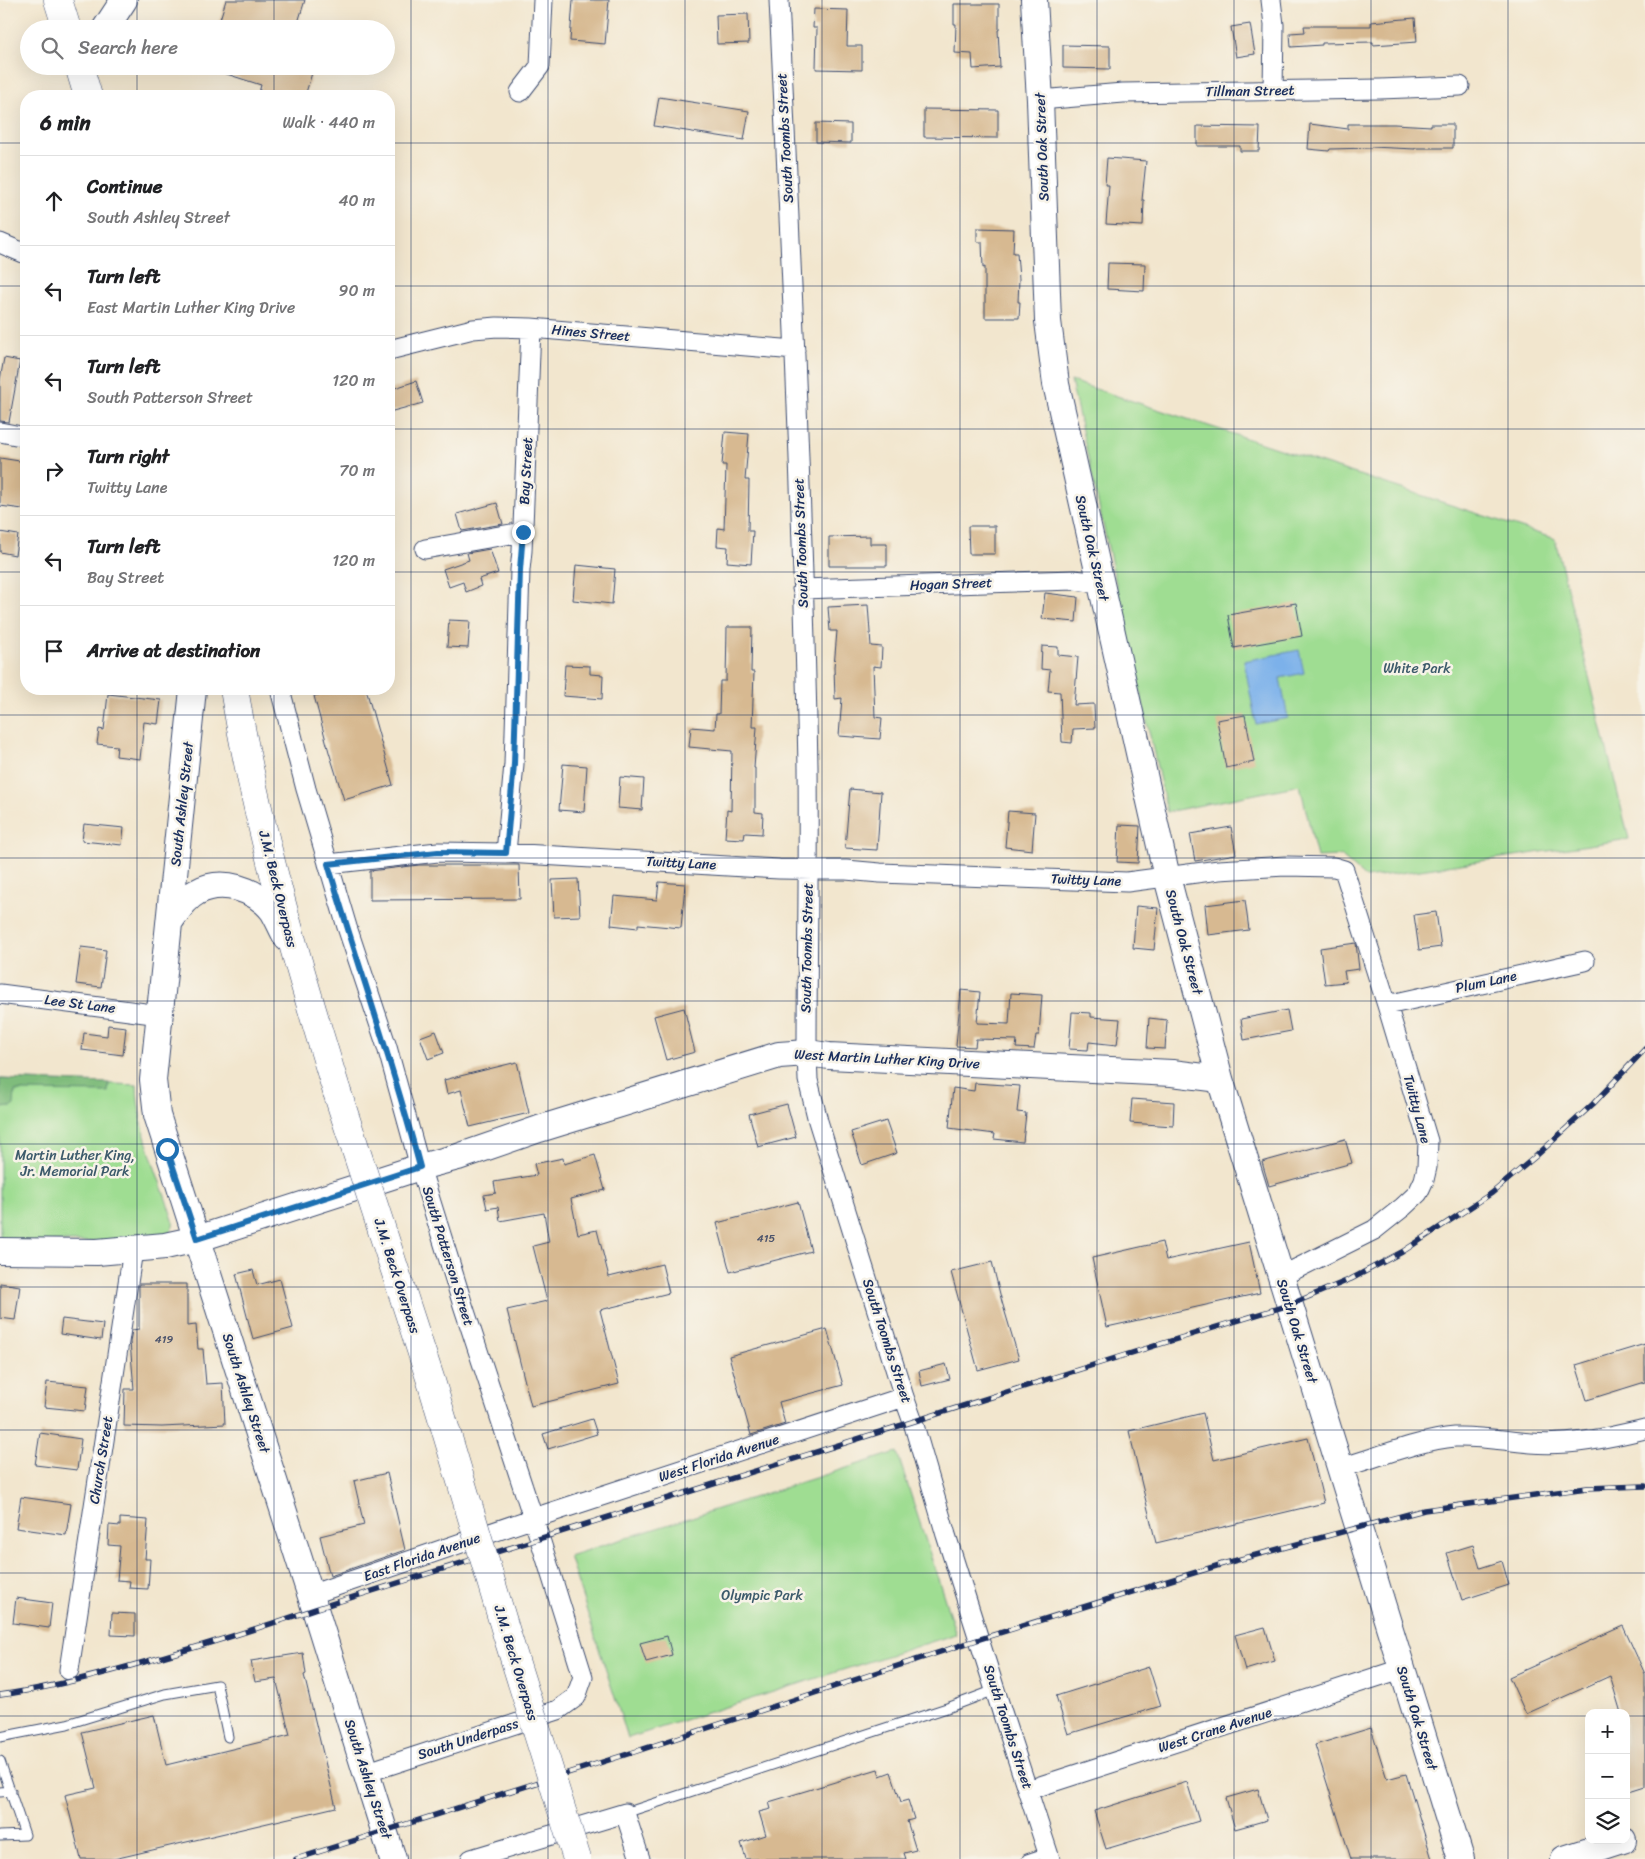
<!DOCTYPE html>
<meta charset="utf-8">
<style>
:root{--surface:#fff;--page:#f2f2f2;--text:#202124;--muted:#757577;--line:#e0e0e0}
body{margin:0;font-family:Sriracha,sans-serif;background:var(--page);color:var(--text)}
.controls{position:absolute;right:15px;bottom:15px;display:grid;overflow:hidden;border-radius:10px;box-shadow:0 5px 20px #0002}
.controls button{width:45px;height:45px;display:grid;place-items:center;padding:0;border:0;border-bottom:1px solid var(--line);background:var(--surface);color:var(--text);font:25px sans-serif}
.stop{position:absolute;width:15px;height:15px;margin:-11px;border:4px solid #1f6fb2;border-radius:50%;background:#fff}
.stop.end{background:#1f6fb2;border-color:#fff;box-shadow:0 1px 5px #0008}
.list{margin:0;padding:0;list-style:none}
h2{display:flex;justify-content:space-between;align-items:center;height:65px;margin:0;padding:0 20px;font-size:21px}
h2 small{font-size:16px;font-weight:400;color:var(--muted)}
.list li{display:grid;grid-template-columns:32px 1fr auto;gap:15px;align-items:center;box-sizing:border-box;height:90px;padding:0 20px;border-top:1px solid var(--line)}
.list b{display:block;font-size:19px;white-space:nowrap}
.list p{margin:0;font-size:16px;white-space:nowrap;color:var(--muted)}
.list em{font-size:16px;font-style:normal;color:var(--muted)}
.icon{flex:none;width:28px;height:28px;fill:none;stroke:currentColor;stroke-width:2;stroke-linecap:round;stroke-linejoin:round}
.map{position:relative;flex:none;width:1645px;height:1859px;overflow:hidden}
.search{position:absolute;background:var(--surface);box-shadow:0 5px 20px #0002;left:20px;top:20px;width:375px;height:55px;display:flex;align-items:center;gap:12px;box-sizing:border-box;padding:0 18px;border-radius:28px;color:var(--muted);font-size:19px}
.panel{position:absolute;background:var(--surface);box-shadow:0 5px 20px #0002;left:20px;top:90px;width:375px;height:605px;border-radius:20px}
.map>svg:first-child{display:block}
.green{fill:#9fdd92;stroke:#5d8678}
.forest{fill:#7fbc7c;stroke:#4d766d}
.water{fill:#7cb1ea;stroke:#4c70a4}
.building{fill:#d7b991}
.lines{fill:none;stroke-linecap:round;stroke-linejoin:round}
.lane-casing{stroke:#3b4a6f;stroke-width:11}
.street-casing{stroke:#3b4a6f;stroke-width:21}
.secondary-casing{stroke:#3b4a6f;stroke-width:28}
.primary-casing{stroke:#3b4a6f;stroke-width:29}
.lane{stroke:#fff;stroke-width:9}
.street{stroke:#fff;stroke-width:19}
.secondary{stroke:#fff;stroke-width:26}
.primary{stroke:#fff;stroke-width:28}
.rail-casing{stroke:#1b2f5e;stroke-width:5.5}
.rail{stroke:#f7f3e8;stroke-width:4;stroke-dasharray:11;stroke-linecap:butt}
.primary-bridge-casing{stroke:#3b4a6f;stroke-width:29;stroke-linecap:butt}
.primary-bridge{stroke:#fff;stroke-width:28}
.route{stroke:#1f6fb2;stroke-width:6}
.grid{fill:none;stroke:#1b2f5e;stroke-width:1;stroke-opacity:0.55}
.labels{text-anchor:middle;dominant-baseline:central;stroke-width:5;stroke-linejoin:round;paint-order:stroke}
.number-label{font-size:11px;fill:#4a526b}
.street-label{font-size:14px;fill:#1b2f5e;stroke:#f7f3e8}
.park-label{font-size:14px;fill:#3c5a6b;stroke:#f7f3e8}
</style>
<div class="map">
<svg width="1645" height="1859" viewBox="0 0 1645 1859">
<rect width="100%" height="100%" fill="#f7f3e8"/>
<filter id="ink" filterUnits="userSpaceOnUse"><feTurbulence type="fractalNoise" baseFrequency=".02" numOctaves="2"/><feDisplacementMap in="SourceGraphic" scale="10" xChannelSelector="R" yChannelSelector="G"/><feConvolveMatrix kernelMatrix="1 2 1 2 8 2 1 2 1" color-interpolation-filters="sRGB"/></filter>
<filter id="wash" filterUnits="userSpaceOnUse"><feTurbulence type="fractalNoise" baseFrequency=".0096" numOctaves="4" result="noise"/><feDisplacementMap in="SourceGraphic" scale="20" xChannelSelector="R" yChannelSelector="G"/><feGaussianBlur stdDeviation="1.12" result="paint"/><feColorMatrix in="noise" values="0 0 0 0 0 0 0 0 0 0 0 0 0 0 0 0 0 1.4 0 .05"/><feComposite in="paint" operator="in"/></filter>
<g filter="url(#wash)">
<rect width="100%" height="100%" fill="#f2e6ce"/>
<path class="green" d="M1071 381 1555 539 1629 839 1366 878 1341 856 1317 857 1300 785 1167 812Z
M0 1079 137 1085C138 1131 159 1176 173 1220 174 1226 172 1230 167 1235L108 1242H0Z
M897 1452 956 1634 628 1738 569 1556Z"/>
<path class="forest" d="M0 1079 109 1083 108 1092 15 1091 14 1105 12 1107 0 1108Z"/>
<path class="water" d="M1299 650 1304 673 1280 678 1288 718 1256 724 1244 661Z"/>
<g id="blocks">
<path class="building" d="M226 0H305L296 29H217Z
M573 0H609L605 44 570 41Z
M954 4H999V30H998L1000 67 973 69 972 54 955 53 956 24H954Z
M814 9 848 10 847 46H862V70L816 69 817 28H813Z
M748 14 749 43 717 44 716 15Z
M1415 18 1417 42 1373 45V42L1322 43V45L1291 47 1290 33 1305 32 1304 26H1371V22Z
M1250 24 1255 54 1236 57 1231 27Z
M1063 45 1110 46V69L1063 68Z
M211 66H291L312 73 305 96H258L261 85 211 69Z
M659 97 749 111 744 140 654 126Z
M924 109 998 110V138L924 137Z
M816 123 851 124V143L816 142Z
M1310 124 1348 129V124H1394L1431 126V124H1453V148H1415V149L1371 147V148L1330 149 1329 151 1308 149Z
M1197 126 1260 127 1259 151H1240V146H1197Z
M1107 158 1146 161 1142 200H1144L1143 226 1106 224 1109 185H1105Z
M977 228 1014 229 1013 253H1017L1019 279 1018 302H1020L1019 318H985V267L983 268 982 242H977Z
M1108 263 1145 264 1144 291 1107 289Z
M4 358 20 361 9 422 0 421V380Z
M416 381 423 403 389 412V390Z
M725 432 749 434 745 480H749L748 531H753L751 564 727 562 728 547 717 546 718 528 724 529 726 465H722Z
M0 458 26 462V486L23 509 0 506Z
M497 503 503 524 462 531 457 514Z
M968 526H995V554H969Z
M0 532 18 535 15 555 0 552Z
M870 536V544H887V566H829V537Z
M490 549 498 573 479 579 481 586 466 592 463 582 449 587 443 569 469 560 467 553Z
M576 565 615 569 612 604 573 600Z
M1045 593 1078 597 1076 622 1042 619Z
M1296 603 1302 636 1234 648 1228 615Z
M868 605 871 646 882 647 881 667 873 666 875 717 882 718 880 739 839 736 842 698 835 699 834 667 837 631H830L828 607Z
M449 620 470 621 468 648 447 647Z
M727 627H752L751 672H754L752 727H757L754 768H755V812L763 813 762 834 745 833 744 839 725 838 727 810 731 811 732 751 689 747 691 727 715 729 716 714H719L720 681H726Z
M1042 646 1058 647V655L1078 657 1074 705 1094 704 1095 728 1073 729 1072 743 1062 742 1060 692 1048 691 1050 670 1041 669Z
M565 665 590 666V674L603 675 602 699 563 696Z
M342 689H366L393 785 344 800 329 752 314 696Z
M108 694 161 700 158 724 144 722 140 759 116 756 117 746 97 744 99 729 104 730Z
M1245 715 1254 762 1226 768 1217 720Z
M563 764 587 766 584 812 559 810Z
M620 777 644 779 642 810 618 808Z
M850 789 881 792 877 850 845 848Z
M1008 811 1035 813 1032 850 1005 847Z
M84 824 124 828 122 845 82 841Z
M1119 825 1140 826 1138 863 1117 862Z
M1231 827 1236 854 1195 861 1190 834Z
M419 865H519L520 899 370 900V871Z
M578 879 580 916 554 917 552 880Z
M659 882 685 884 681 928 638 924V928L611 925 614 896 657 900Z
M1245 900 1249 930 1208 935 1205 905Z
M1136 906 1158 908 1154 950 1133 948Z
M1436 912 1441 947 1419 950 1414 915Z
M1356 943 1359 969 1344 971 1346 982 1325 984 1320 948Z
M81 947 106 950 101 987 76 984Z
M961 990 980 992 977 1023 1009 1024 1011 993 1042 995 1039 1035H1036L1034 1049 1016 1048 1017 1040 976 1039 975 1047 956 1046Z
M684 1008 695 1052 666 1060 654 1016Z
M1287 1010 1291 1031 1244 1040 1241 1019Z
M1072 1012 1091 1013V1017L1120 1019 1117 1045 1089 1042 1088 1050 1069 1049Z
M1149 1018 1167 1020 1165 1049 1147 1048Z
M108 1025 126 1027 123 1055 82 1050 84 1033 107 1036Z
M436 1031 444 1053 428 1059 420 1037Z
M517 1062 529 1113 470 1127 461 1090 447 1094 444 1080Z
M975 1083 1020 1086 1017 1112 1026 1113 1023 1142 994 1139 995 1134 949 1128 953 1088 974 1091Z
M1132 1099 1174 1102 1173 1126 1130 1123Z
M787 1104 796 1137 758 1147 749 1114Z
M886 1121 897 1153 862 1165 851 1132Z
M1345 1139 1352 1163 1269 1186 1262 1162Z
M595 1155 605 1190 571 1199 578 1234 597 1230 609 1277 662 1264 669 1293 600 1310 619 1384 531 1406 507 1310 547 1301 533 1246 549 1242 544 1213 500 1221 498 1207 487 1209 484 1195 496 1193 494 1182 537 1175 534 1164 563 1158 564 1164Z
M798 1202 811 1251 730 1272 717 1223Z
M1162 1242 1166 1260 1249 1242 1260 1293 1107 1327 1092 1258Z
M992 1262 1002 1302 1019 1359 978 1370 951 1272Z
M253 1270 257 1285 280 1279 293 1328 253 1339 236 1274Z
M0 1283 20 1286 15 1320 0 1318Z
M139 1284H187V1326L196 1325 198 1349H203L206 1384 223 1383 225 1424 162 1427 124 1426 125 1389H134L130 1342 132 1330 139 1329Z
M62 1319 103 1324 101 1340 60 1334Z
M827 1329 843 1385 779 1402 785 1424 751 1435 729 1356Z
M1645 1344V1382L1587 1400 1576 1365Z
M946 1364 950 1379 922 1386 919 1371Z
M47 1382 88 1386 85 1411 44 1407Z
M1203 1413 1214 1460 1308 1438 1324 1503 1156 1543 1129 1431Z
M592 1419 597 1434 548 1449 543 1434Z
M40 1433 81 1439 77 1470 35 1465Z
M387 1473 405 1550 330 1576 320 1536 364 1525 354 1481Z
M21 1497 71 1504 66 1535 16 1528Z
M120 1518 148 1520 145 1559H150L148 1589 129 1588 130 1581 117 1580 120 1546 108 1545 109 1525 120 1526Z
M1473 1545 1480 1568 1502 1561 1509 1585 1462 1600 1447 1553Z
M16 1598 52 1603 49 1628 13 1623Z
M112 1613 135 1614V1636L111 1635Z
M1623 1626 1645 1674V1787L1626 1793V1713H1621L1610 1676 1526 1714 1509 1677Z
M1265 1627 1275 1661 1245 1670 1235 1635Z
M667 1636 672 1655 646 1662 640 1643Z
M303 1653 306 1674 304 1675 336 1807 114 1859H81L65 1795 96 1788 82 1732 154 1715 166 1765 290 1735 276 1679 255 1682 251 1661Z
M1149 1667 1161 1706 1068 1734 1056 1696Z
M1371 1728 1387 1779 1406 1774 1432 1859H1351L1315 1745Z
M878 1769 880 1776 891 1772 901 1802 908 1800 914 1819 907 1821 916 1850 904 1853 906 1859H746L741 1843 766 1835 759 1812 771 1809 769 1802Z
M1187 1782 1199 1821 1106 1849 1094 1811Z
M1258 1789 1267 1820 1235 1829 1226 1798Z"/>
</g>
</g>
<g filter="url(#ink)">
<use href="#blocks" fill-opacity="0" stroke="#3b4a6f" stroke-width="1"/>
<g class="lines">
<defs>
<path id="lane" d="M0 1737 67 1724 165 1694 217 1685 228 1737
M0 1761 25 1835 0 1836
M0 1792 11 1791
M625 1813 950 1707 995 1690
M1027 1859 1048 1852"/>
<path id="street" d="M779 0C791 256 803 511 808 767 809 863 807 958 807 1053L808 1080 818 1121 904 1397 913 1422 946 1535 1002 1712 1050 1859
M1271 0 1274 25 1273 90
M520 92 540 66 543 0
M1040 100 1123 93 1380 89 1460 86
M0 243 26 254
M389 350 473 329 497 327 531 328 795 350
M0 432 26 437
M425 549 523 532
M802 589 1074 580 1100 583
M280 689 306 789 347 927 387 1047 420 1167 462 1302 540 1539 583 1677 576 1697 558 1710 365 1773
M506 853 514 764 520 570 522 551 531 328
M328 864 438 852 506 853 779 869 846 870 880 873 1127 882 1219 870 1285 866 1334 867 1344 870 1387 1005 1428 1141 1427 1167 1424 1180 1418 1193 1403 1207 1374 1230 1280 1277
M0 994 160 1015
M1387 1005 1585 961
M1340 1468C1375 1458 1420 1440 1455 1437 1481 1436 1506 1441 1531 1443 1569 1446 1608 1438 1645 1429
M310 1595 534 1518 904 1397
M69 1670 133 1250
M1028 1790 1401 1669
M471 1859 625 1813 640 1859"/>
<path id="secondary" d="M1034 0 1040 100 1048 321 1056 384 1167 877 1220 1079 1461 1859
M105 29 124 0
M193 689 153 1080 157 1115 315 1609 393 1859
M171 920C178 910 185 898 197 892 222 878 256 889 273 911 278 919 282 930 287 938
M0 1251 97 1252 165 1246 197 1239 420 1167 458 1157 539 1129 779 1055 807 1053 829 1056 1172 1073 1220 1079
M1564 1859 1623 1840"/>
<path id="primary" d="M58 0 67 29
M79 66 88 96
M234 689C257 826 296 959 337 1092"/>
</defs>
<use href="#lane" class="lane-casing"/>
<use href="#street" class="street-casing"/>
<use href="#secondary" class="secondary-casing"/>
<use href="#primary" class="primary-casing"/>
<use href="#lane" class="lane"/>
<use href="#street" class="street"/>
<use href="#secondary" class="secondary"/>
<use href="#primary" class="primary"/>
<defs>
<path id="rail" d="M0 1695C44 1689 87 1678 130 1666 192 1649 254 1630 315 1609L1154 1346 1289 1305 1351 1279 1402 1252 1492 1193 1535 1157 1593 1104 1645 1049
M296 1859 634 1752 980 1639 1226 1563 1424 1510 1587 1488 1645 1486"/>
</defs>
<use href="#rail" class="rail-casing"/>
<use href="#rail" class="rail"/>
<defs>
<path id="primary-bridge" d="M337 1092 431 1381 507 1635 577 1859"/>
</defs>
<use href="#primary-bridge" class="primary-bridge-casing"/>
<use href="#primary-bridge" class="primary-bridge"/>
</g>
</g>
<g class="lines" filter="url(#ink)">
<path class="route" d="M167 1149 197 1239 420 1167C393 1064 358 965 328 864L438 852 506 853 514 764 520 570 523 532"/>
</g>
<path class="grid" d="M137 0V29M274 0V29M411 0V1859M548 0V1859M685 0V1859M822 0V1859M960 0V1859M1097 0V1859M1234 0V1859M1371 0V1859M1508 0V1859M137 66V96M274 66V96M0 143H26M389 143H1645M0 286H26M389 286H1645M0 429H26M389 429H1645M0 572H26M389 572H1645M137 689V1859M274 689V1859M0 715H1645M0 858H1645M0 1001H1645M0 1144H1645M0 1287H1645M0 1430H1645M0 1573H1645M0 1716H1589M1626 1716H1645"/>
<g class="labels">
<g class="number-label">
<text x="766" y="1238">415</text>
<text x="164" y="1339">419</text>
</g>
<g class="street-label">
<text transform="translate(1250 91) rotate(-1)">Tillman Street</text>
<text transform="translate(785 138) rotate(-93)">South Toombs Street</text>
<text transform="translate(1042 147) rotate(-92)">South Oak Street</text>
<text transform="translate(591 333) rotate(5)">Hines Street</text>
<text transform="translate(526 471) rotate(-87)">Bay Street</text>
<text transform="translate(801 543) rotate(-92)">South Toombs Street</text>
<text transform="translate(1092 548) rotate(77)">South Oak Street</text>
<text transform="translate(951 584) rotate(-2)">Hogan Street</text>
<text transform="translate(182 804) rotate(-84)">South Ashley Street</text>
<text transform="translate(681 863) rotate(3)">Twitty Lane</text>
<text transform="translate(1086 880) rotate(2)">Twitty Lane</text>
<text transform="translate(278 889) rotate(76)">J.M. Beck Overpass</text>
<text transform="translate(1184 942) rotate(75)">South Oak Street</text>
<text transform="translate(807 948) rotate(-89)">South Toombs Street</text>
<text transform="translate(1486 982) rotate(-12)">Plum Lane</text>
<text transform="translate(80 1004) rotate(7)">Lee St Lane</text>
<text transform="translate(887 1059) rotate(3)">West Martin Luther King Drive</text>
<text transform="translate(1417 1109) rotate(75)">Twitty Lane</text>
<text transform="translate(448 1256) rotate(73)">South Patterson Street</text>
<text transform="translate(397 1276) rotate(72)">J.M. Beck Overpass</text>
<text transform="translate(1297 1331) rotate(73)">South Oak Street</text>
<text transform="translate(887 1341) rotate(72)">South Toombs Street</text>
<text transform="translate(246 1393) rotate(72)">South Ashley Street</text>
<text transform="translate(719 1458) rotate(-18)">West Florida Avenue</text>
<text transform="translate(101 1460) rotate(-81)">Church Street</text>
<text transform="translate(422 1557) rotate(-19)">East Florida Avenue</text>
<text transform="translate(516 1663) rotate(73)">J.M. Beck Overpass</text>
<text transform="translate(1417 1718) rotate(73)">South Oak Street</text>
<text transform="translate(1008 1727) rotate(72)">South Toombs Street</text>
<text transform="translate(1215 1730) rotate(-18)">West Crane Avenue</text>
<text transform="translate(468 1739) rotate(-18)">South Underpass</text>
<text transform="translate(368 1779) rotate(72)">South Ashley Street</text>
</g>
<g class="park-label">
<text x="1417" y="668">White Park</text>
<text x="75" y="1155">Martin Luther King,<tspan x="75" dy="16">Jr. Memorial Park</tspan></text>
<text x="762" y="1595">Olympic Park</text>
</g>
</g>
</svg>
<div class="controls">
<button>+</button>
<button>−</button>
<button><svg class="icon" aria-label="layers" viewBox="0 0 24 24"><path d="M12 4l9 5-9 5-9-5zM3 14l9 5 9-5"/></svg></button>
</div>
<div class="stop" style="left:167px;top:1149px"></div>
<div class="stop end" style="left:523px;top:532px"></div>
<div class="search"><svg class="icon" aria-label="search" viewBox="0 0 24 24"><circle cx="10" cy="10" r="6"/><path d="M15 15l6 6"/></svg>Search here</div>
<section class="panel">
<h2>6 min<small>Walk · 440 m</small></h2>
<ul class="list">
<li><svg class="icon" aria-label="ahead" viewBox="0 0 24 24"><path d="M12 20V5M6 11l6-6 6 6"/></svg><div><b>Continue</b><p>South Ashley Street</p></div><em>40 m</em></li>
<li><svg class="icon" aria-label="left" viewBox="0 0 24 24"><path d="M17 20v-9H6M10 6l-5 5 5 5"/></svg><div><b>Turn left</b><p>East Martin Luther King Drive</p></div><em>90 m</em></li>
<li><svg class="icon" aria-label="left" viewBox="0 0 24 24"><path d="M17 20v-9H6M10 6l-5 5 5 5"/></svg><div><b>Turn left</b><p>South Patterson Street</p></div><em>120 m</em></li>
<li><svg class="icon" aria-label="right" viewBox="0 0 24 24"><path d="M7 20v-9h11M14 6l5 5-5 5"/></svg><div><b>Turn right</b><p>Twitty Lane</p></div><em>70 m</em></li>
<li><svg class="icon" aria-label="left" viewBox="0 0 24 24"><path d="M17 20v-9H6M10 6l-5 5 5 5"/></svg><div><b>Turn left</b><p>Bay Street</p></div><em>120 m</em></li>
<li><svg class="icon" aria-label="arrive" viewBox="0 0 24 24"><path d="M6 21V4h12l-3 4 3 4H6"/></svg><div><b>Arrive at destination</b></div></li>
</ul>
</section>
</div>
